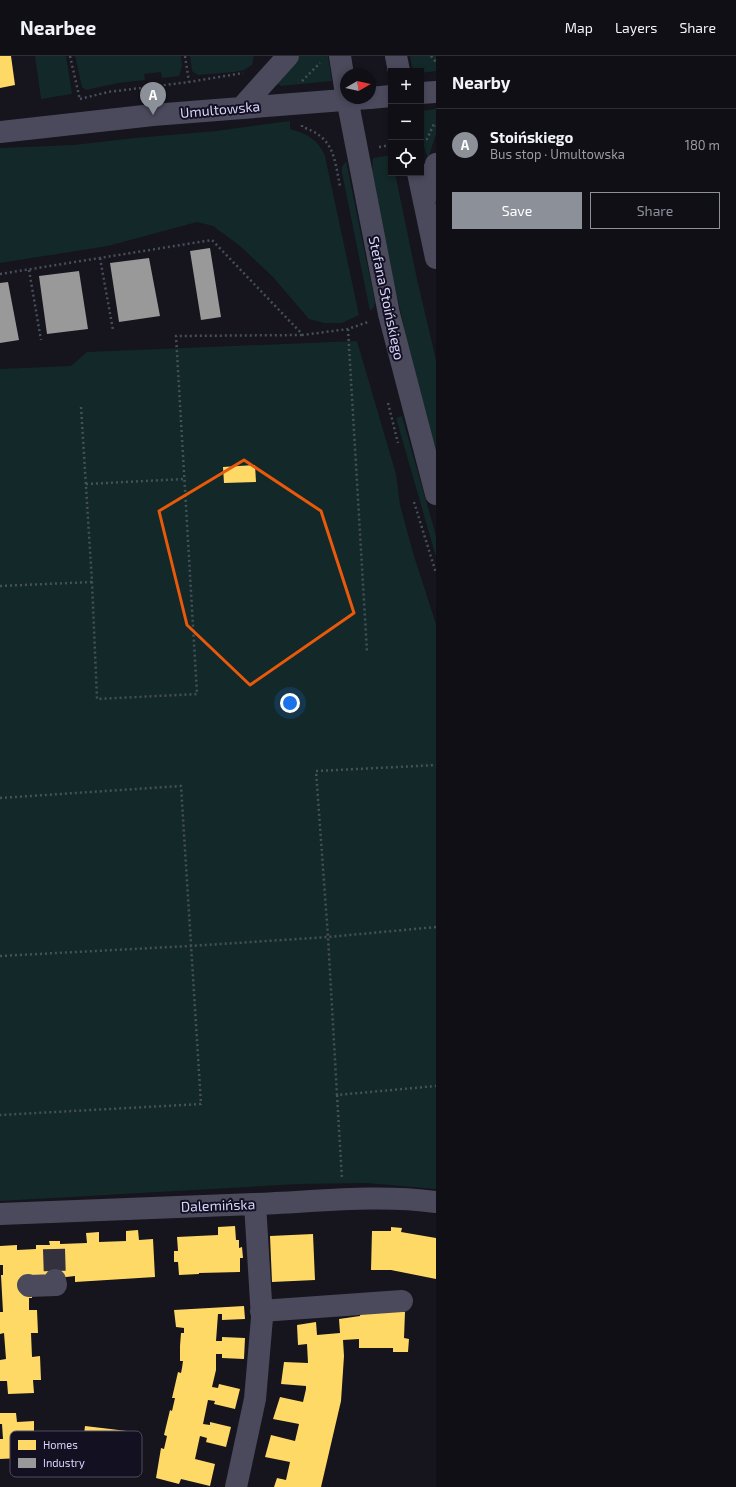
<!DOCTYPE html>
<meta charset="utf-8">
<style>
:root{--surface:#100f16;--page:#19181f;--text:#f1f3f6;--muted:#9c9ca1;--line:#302f35;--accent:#8c9099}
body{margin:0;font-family:"Exo 2",sans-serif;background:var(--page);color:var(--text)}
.controls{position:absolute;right:12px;top:12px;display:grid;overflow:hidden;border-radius:0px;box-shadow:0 2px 6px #0003}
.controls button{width:36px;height:36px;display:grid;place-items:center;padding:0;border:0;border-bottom:1px solid var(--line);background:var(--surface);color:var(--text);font:20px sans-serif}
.compass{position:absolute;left:340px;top:12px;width:36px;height:36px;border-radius:50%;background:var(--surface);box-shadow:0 2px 6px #0003;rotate:81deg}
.you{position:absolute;left:290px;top:647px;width:14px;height:14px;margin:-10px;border:3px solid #fff;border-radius:50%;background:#1a73e8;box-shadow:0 0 0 6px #1a73e833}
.badge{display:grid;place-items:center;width:26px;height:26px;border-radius:50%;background:var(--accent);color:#fff;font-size:13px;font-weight:700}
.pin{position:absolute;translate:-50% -33px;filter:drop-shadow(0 1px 2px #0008)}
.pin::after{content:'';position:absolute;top:21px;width:14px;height:12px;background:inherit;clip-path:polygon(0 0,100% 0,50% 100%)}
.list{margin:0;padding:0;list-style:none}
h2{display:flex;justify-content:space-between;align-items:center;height:52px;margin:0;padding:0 16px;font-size:17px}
h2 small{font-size:13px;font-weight:400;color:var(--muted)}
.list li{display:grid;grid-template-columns:26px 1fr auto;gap:12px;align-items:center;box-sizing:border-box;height:72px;padding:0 16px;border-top:1px solid var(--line)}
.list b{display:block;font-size:15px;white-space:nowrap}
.list p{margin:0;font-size:13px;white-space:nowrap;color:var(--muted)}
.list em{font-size:13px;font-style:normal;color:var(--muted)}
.actions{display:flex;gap:8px;padding:12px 16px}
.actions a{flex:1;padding:9px 0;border:1px solid var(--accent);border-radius:0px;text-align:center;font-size:14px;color:var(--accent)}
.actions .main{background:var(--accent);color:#fff}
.icon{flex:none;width:22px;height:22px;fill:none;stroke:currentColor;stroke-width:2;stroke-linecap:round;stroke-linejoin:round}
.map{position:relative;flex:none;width:436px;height:1431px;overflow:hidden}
header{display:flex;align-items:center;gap:24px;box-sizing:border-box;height:56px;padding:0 20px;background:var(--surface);border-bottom:1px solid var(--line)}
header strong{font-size:19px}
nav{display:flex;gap:22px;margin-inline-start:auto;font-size:14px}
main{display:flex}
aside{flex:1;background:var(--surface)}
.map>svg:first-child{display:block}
.green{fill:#132828}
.homes{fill:#ffd966}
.industry{fill:#999}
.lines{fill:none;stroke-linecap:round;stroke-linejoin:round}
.minor-tunnel{stroke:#33313e;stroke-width:22;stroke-dasharray:22 11;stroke-linecap:butt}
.path{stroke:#46505b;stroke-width:2.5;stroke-dasharray:2 3;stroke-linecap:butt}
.minor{stroke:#4b4a5d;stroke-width:22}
.marked{fill:none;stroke:#e8590c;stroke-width:3;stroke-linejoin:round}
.labels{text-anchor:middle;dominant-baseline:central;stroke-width:4;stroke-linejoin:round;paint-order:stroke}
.street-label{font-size:14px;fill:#d9d4fb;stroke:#131021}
.key{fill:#131021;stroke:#4e4b62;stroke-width:1}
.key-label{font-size:11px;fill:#d9d4fb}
</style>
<header>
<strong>Nearbee</strong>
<nav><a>Map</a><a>Layers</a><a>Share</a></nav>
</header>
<main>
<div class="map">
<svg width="436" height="1431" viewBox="0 0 436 1431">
<rect width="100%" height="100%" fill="#16141d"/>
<path class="green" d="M35 0H66L72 38 41 43Z
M75 0H181L182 10 179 20 162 22 161 16 144 18 145 24 118 27 86 34 82 31Z
M190 0H254L252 9 244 14 234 16 198 19 192 15Z
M299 0H328L332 25 281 30 277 27Z
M410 0H436V15L421 17V15H413Z
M436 53V78L429 100H427C422 86 421 70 421 55Z
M290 65V73C306 77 319 84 325 100L359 259 342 267H324L309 263 272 220 240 190 213 170 197 166 108 190 0 207V92L74 89 135 82 216 75Z
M391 99V117H395L417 223 436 304V397L406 280 394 227 372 116 373 102Z
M346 105 375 246 374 251 370 255 342 117V111Z
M357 285 396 418 400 449 414 500 436 568V1133L366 1127 298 1128 0 1145V313L71 310 87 296Z
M402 360 436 480V501L396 362Z"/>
<path class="homes" d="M0 0H11L15 29 0 32Z
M255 409 256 426 224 427 223 411Z
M235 1170 236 1184H239V1192L242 1191 243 1202H240V1216L199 1217V1218L179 1219 178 1206H174V1195H178L177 1181 218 1179V1171Z
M391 1171 402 1172 401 1176 436 1182V1223L391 1214H371L372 1175H391Z
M138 1174 139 1184 153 1183 155 1221 75 1226V1220L31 1225 32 1242H29V1254H37L38 1277H31L32 1301 40 1300 41 1324H33L34 1337 8 1338 7 1325H0V1304L6 1303 4 1277 0 1278V1256H3L1 1219H3V1209H0V1190L17 1189V1194L36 1193V1189H50L49 1185H60V1188L87 1187 86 1177 99 1176V1186L126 1185V1175Z
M313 1178 315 1224 272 1226 270 1180Z
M244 1250 245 1263 222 1264V1258H218L216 1285H222V1281L245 1282 244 1303 222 1302V1298H216V1314L212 1331 218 1332 219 1328 240 1333 235 1353 214 1348 215 1345 208 1344 203 1368 210 1369V1366L231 1371 226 1391 206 1386 207 1382 200 1380 195 1403 215 1408 210 1430 181 1423 179 1428 156 1422 161 1392 164 1393 167 1380 164 1379 170 1354 172 1355 175 1342H172L178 1316 181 1317 182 1312 183 1305H180V1290L181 1277H184V1272L176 1271 174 1254Z
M361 1256H405L404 1282 409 1283 408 1296H393V1292H359V1283L343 1284 344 1300 341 1345 321 1431H274L277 1422 286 1424 290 1406 265 1401 271 1379 295 1385 299 1368 273 1363 280 1341 303 1346 306 1333V1330L281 1328 284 1306 308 1307 307 1288 298 1289 297 1269 316 1266 317 1279 340 1277 339 1263 360 1260Z
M0 1357H16L17 1366 34 1365V1382L44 1381 45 1400 34 1401V1397L19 1398 20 1402 0 1403V1383H3L2 1368H0Z
M85 1370 127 1375 122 1416 80 1411Z"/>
<path class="industry" d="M210 192 221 261 201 264 190 195Z
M149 202 160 260 119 266 110 207Z
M79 215 88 273 47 278 39 220Z
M8 226 19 284 0 287V227Z"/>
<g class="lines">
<path class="minor-tunnel" d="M54 1193 55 1224"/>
<path class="path" d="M70 0 80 44
M185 0 189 26
M431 0 436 6
M302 25 320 7
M80 43 108 36 189 26 243 17
M302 69V71C334 81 334 101 340 130
M421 84 427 83 434 68 436 70
M379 91 391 89
M100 202 113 274
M29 214 41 284
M0 218 212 184 303 279 348 273 368 266
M348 273 367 596
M388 347 398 387
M81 351 92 526 97 643 197 638 176 280 303 279
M86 428 184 423
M414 446 436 517
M0 530 92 526
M0 742 181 730 201 1048 0 1059
M436 871 328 881 337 1039 436 1030
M0 900 190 890 328 881 316 715 436 709
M337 1039 342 1123"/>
<path class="minor" d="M340 0 346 38
M396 0 399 15
M421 37 436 36
M347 42 389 258 436 438
M370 42 391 40
M242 51 288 0
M0 76 153 59 369 42
M418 117 436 202
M424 146 431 126 436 108
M0 1158C85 1154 170 1152 254 1148 315 1146 376 1138 436 1146
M28 1229 29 1230 56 1229 55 1224
M261 1255 402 1245
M236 1431 255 1343 262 1262 255 1148"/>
</g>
<path class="marked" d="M244 404 321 455 354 557 250 629 187 569 159 455Z"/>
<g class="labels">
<g class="street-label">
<text transform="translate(220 53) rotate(-5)">Umultowska</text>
<text transform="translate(387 242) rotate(78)">Stefana Stoińskiego</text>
<text transform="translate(218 1149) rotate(-2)">Dalemińska</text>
</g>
</g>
<rect x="10" y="1375" width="132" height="46" rx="6" class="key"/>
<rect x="18" y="1384" width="18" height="10" fill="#ffd966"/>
<rect x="18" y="1402" width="18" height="10" fill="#999"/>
<g class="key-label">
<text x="43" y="1393">Homes</text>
<text x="43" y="1411">Industry</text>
</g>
</svg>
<div class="controls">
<button>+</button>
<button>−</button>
<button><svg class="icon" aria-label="locate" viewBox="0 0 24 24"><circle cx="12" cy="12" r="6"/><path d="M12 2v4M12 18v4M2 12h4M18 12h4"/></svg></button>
</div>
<svg class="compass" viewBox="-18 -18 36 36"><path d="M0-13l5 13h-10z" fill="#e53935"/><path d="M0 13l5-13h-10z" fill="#9c9ca1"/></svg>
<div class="you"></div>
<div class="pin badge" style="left:153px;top:59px">A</div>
</div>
<aside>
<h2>Nearby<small></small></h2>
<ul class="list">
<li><span class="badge">A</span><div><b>Stoińskiego</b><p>Bus stop · Umultowska</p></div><em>180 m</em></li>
</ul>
<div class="actions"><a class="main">Save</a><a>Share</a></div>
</aside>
</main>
